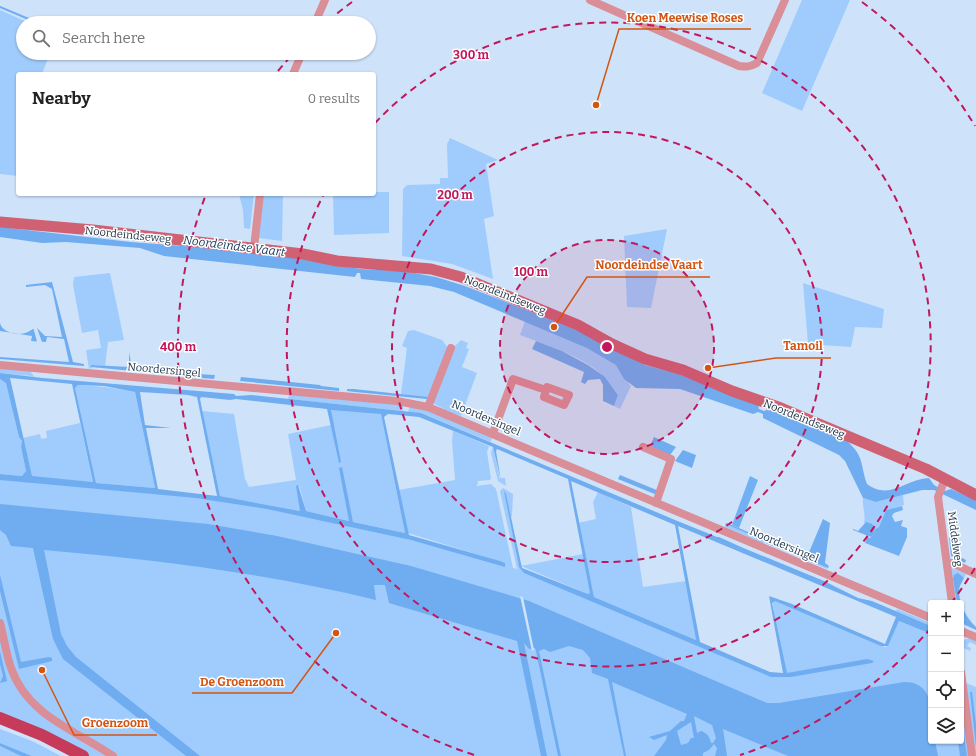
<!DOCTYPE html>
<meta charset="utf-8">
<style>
:root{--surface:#fff;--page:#f6f6f6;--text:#222;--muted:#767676;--line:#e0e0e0}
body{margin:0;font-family:Bitter,serif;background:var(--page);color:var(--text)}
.controls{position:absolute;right:12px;bottom:12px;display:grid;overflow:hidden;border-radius:4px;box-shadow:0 1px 3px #0004}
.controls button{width:36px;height:36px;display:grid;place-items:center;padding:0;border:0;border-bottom:1px solid var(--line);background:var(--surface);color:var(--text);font:20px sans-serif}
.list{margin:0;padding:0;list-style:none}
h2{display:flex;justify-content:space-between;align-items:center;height:52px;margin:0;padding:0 16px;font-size:17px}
h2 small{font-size:13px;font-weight:400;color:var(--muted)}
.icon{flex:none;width:22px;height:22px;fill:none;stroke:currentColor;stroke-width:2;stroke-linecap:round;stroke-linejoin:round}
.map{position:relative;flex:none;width:976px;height:756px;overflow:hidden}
.search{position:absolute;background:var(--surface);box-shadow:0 1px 3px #0004;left:16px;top:16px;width:360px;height:44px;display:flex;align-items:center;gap:10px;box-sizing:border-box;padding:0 14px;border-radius:22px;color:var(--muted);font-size:15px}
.panel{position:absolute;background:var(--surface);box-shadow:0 1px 3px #0004;left:16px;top:72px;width:360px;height:124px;border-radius:4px}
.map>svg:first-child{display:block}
.green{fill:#9fcbfd}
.forest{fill:#72b0f4}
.water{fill:#6fadf0;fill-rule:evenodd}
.pier{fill:#cee3fa}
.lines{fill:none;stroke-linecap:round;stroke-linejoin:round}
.stream{stroke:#6fadf0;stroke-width:2}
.street{stroke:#da8e97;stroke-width:8}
.secondary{stroke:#d06173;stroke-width:11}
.primary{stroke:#c63a5a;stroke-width:12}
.ring{fill:none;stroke:#c2185b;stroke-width:2;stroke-dasharray:7 5}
.labels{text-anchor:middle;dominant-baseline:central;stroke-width:3;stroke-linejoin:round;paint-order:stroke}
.street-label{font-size:11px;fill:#192e44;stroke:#fff}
.water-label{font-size:12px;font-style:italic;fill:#153557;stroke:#fff}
.centre{fill:#c2185b;stroke:#fff;stroke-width:2}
.ring-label{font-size:12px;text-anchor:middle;font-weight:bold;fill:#c2185b;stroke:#fff;stroke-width:3;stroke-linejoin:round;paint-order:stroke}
.leader{fill:none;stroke:#d35512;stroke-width:1.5}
.callout-dot{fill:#d35512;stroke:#fff;stroke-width:1.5}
.callout-label{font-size:12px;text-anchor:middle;font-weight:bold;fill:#d35512;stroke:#fff;stroke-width:3;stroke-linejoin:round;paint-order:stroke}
</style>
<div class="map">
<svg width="976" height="756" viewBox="0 0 976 756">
<rect width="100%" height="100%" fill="#cee3fa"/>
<path class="green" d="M802 0H850L802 111 762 93Z
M0 10 29 23H23V53H50L42 74H18V176L0 174Z
M450 138 498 160 486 164 494 216 484 219 493 279 452 264 402 256 403 189 407 185 440 184V178H448L447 144Z
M374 192H389V233L334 235 333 194H374Z
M239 194H254L250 229 244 228 243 210Z
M263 194H283L282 241 259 238Z
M667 229 651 308 627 307 624 236Z
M110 273 124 340 108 342 105 366 91 365 92 368 89 369 86 350 101 348 98 330 82 333 73 285 74 277Z
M803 283 884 309 882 328 855 327 851 347 808 344Z
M525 321C549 331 599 349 617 366 623 371 625 380 631 386L620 409 614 406 618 395C614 389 610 383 605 378 586 357 546 345 520 335Z
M414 330 442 340 448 348 427 399 401 394 407 348 402 346 408 331Z
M461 340 468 343 466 348 469 349 462 367 477 373 461 416 449 412 433 403 453 348Z
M0 368 30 371 35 378 32 376 0 373Z
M0 379 6 381 19 437 22 441 21 447 26 471 22 476 0 474Z
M78 385 105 387 135 392 155 488 96 483 76 392 75 388Z
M289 395 403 405V411L288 399Z
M410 406 423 408 492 437 491 442 424 414 408 412Z
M332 409 381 413 405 533 353 522 346 500 350 521 306 511 299 485 300 511 220 496 202 411 234 414 245 479 249 487 296 480 288 434 331 425 339 462 331 412Z
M80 423 93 482 32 477 23 438 40 434 41 439 47 438 46 431Z
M453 431 489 446 487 452 491 478 490 480 478 481 477 486 491 484 496 489 513 568 517 569 500 491 503 488 513 494 512 516 511 517 505 492 519 567 768 675H784L772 599 885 647 888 646 899 621 931 634V665L929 667 931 668V741H961V681L976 687V756H117L57 727 106 756H86L0 716V478L180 493 310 515 505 563 408 533 399 490 455 480 452 441Z
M493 447 500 480 501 478H505L506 486 498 481 491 453Z
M598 492 631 507 643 587 686 581 696 640 594 597 578 523 596 519 593 502Z
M903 495 904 505 886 510 879 527 875 529 874 526 864 523C866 514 862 507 863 498L876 502Z
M725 523 828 568 827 569 765 543 758 544 756 540 725 527Z
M583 554 591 592 588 594 521 566Z
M951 568 966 574 964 578 953 579 957 603H955Z
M897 609 931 623V626L896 611Z
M970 638 976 640V645L970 642 967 646 971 648 970 651 961 647C961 642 964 639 970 638Z
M0 729 32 741 61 756H32L0 743Z
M0 746 20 755 21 756H0Z"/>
<path class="forest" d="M750 476 758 480 739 528 732 525Z
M902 506 903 510 894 513 892 516 895 522 903 520 901 526 907 528V537L899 556 865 543 867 537 870 538 874 534 875 529 879 527 886 510Z"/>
<path class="water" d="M0 227 131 242 196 247 295 258 360 269 403 271 436 277 465 286 580 331 645 365 679 374 758 405 759 409 764 411 769 409 847 441C865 457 860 465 867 484 890 501 905 479 929 478L934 485 945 491 951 489 976 500V510L934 490H922L876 502 863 498 845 461 839 455 763 418V414L758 412 753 414 680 389 636 388 624 379 616 365 587 348 454 292 430 286 361 279 360 273H357L355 277 164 256 140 248 66 242 42 243 0 237Z
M52 282 73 362 84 364V366L0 359V357L69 362 64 339 47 337 46 342 31 341 32 336 0 331V323C2 332 16 336 25 333 30 332 32 328 37 328L45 336 62 337 52 289 45 285 26 287V285Z
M536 341 562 351 588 365 605 377 618 395 614 406 603 401V385L600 379 588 380 585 384 581 382 584 372 532 349Z
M129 352 132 368 154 370V373L91 367V365L129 367Z
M192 371H196V374L215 375 214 379 179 376V373L191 374Z
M0 373 43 378 234 394 236 396 251 395 421 413 675 520 717 537H719L741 547 824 581 858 598 872 601 931 626V634L899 621 888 646H881L775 601 772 603 787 673 867 659 874 661 872 663 791 677H771L524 573 519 567 504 491 506 494 522 568 588 594 590 593 568 479 497 449 496 451 501 481 493 447 419 417 388 414 384 417 409 535 500 561 505 563V567L411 540 267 509 196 498 0 480V474L22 476 26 471 21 447 22 441 19 437 6 383 0 379ZM10 378 72 384 93 482 32 476ZM78 385 104 386 135 392 155 488 96 483 76 392 75 388ZM140 392 188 395 197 397 217 496 158 489 146 428H171L145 425ZM201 397 230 400 236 399 327 409 339 463 341 462 331 410 381 414 405 533 353 522 342 467 339 468 349 521 306 511 298 485 296 486 300 511 220 496 200 399ZM571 481 675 525 696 640 594 597ZM678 526 896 617 885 644 792 604 769 596 783 673 770 672 700 642Z
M241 377 320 385 321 386 339 388V391L240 381Z
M347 389H354L428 397 427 399 355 392 347 391Z
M654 437 676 447 670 455 650 446Z
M683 450 696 455 692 468 675 461Z
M620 475 659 491 657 495 618 479Z
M0 504 208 524 277 536 411 566 529 601 767 703H779L904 682C937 682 931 717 931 741H935L938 756H788L723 729 727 756H715L717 748 714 744 709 750 703 753V756H654L666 740 667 735 654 740 649 737 670 731 681 721H684L687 714 612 682 626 756H624L608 679 592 673 590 658 583 650 569 646 550 652 544 649 539 651 561 756H558L536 651 535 648 529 649 524 643 547 756H541L517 641 389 603 385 585H374L376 600C265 573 158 560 44 550L61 634 67 646 76 657 200 756H186L63 659 53 639 33 548 11 546 6 535 0 530ZM694 716 712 725 716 738 713 743H711C709 736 708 734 701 731L697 733ZM691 722 694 738H691L688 743 681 745 677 731Z
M823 519 830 523 825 563 829 566 828 568 726 524 727 523 807 557Z
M866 522 872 524 875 528 874 534 871 537 853 530V529L858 531Z
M950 537 953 553 966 560 965 563 951 556 949 538Z
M958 573 964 578C962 582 958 588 959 593 960 605 967 619 976 627V630L961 623V603H957L953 579 954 575Z
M0 575 21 662 49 657 52 658V661L19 669 0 591Z
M0 651 7 681 0 683 3 676 0 664Z
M970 692H972L976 724V747Z
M961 713 967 756H960L958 741H961Z
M0 743 32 756H21L0 746Z"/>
<path class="pier" d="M33 327 37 328 43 345H38Z
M520 596 523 597 534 650 532 651Z"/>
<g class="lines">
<path class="stream" d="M0 7 38 23"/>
<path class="street" d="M590 0 739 66C746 67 750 67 757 63L785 0
M315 23 325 0
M293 74 302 53
M254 248 260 194
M0 365 397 401 428 407 931 618
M547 387 569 395 564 405 544 397Z
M428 407 451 348
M493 433 513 379 546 390
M643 447 671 459 656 503
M945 479 938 497 952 603
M947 564 952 563 976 574
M0 623C4 638 6 654 11 668 28 716 75 730 113 756
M961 631 976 637
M961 672 972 756"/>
<path class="secondary" d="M0 222 93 230 303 254 337 261 431 269 461 277 578 325 612 344 645 359 683 370 732 391 781 408 926 469 976 495"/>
<path class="primary" d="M0 718 42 735 83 756"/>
</g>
<circle cx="607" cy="347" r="107" fill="#c2185b" fill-opacity=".12"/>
<g class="ring">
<circle cx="607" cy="347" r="107"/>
<circle cx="607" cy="347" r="215"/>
<path d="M375 123A322 322 0 1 1 323 196"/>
<path d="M975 568A429 429 0 0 1 952 602M931 628A429 429 0 0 1 740 755M474 755A429 429 0 0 1 205 197M278 71A429 429 0 0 1 293 54M328 21A429 429 0 0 1 352 2M862 2A429 429 0 0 1 975 126"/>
</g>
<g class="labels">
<g class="street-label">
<text transform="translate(128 235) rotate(6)">Noordeindseweg</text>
<text transform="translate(505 295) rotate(22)">Noordeindseweg</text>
<text transform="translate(164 370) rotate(5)">Noordersingel</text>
<text transform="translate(486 418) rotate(23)">Noordersingel</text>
<text transform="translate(804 419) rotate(22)">Noordeindseweg</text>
<text transform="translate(955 539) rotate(82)">Middelweg</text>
<text transform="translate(784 545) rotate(23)">Noordersingel</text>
</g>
<g class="water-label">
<text transform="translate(234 246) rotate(7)">Noordeindse Vaart</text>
</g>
</g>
<circle cx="607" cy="347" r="6" class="centre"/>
<g class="ring-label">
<text x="471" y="59">300 m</text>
<text x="455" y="199">200 m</text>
<text x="531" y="276">100 m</text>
<text x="178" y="351">400 m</text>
</g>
<path class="leader" d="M596 105L619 29H751M554 327L587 277H710M708 368L776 358H831M336 633L292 693H192M42 670L74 735H157"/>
<g class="callout-dot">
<circle cx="596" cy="105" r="4"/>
<circle cx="554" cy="327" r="4"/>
<circle cx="708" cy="368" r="4"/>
<circle cx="336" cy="633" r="4"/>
<circle cx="42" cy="670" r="4"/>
</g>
<g class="callout-label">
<text x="685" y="22">Koen Meewise Roses</text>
<text x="649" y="269">Noordeindse Vaart</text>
<text x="803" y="350">Tamoil</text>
<text x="242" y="686">De Groenzoom</text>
<text x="115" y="727">Groenzoom</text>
</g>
</svg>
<div class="controls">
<button>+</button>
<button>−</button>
<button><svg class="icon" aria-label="locate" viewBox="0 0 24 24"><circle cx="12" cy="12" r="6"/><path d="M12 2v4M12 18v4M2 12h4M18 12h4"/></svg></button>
<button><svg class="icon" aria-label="layers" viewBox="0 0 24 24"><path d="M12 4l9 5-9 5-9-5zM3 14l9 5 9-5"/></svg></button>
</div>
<div class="search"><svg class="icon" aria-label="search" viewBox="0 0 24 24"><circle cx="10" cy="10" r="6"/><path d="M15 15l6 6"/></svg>Search here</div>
<section class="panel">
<h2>Nearby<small>0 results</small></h2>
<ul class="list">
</ul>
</section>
</div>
